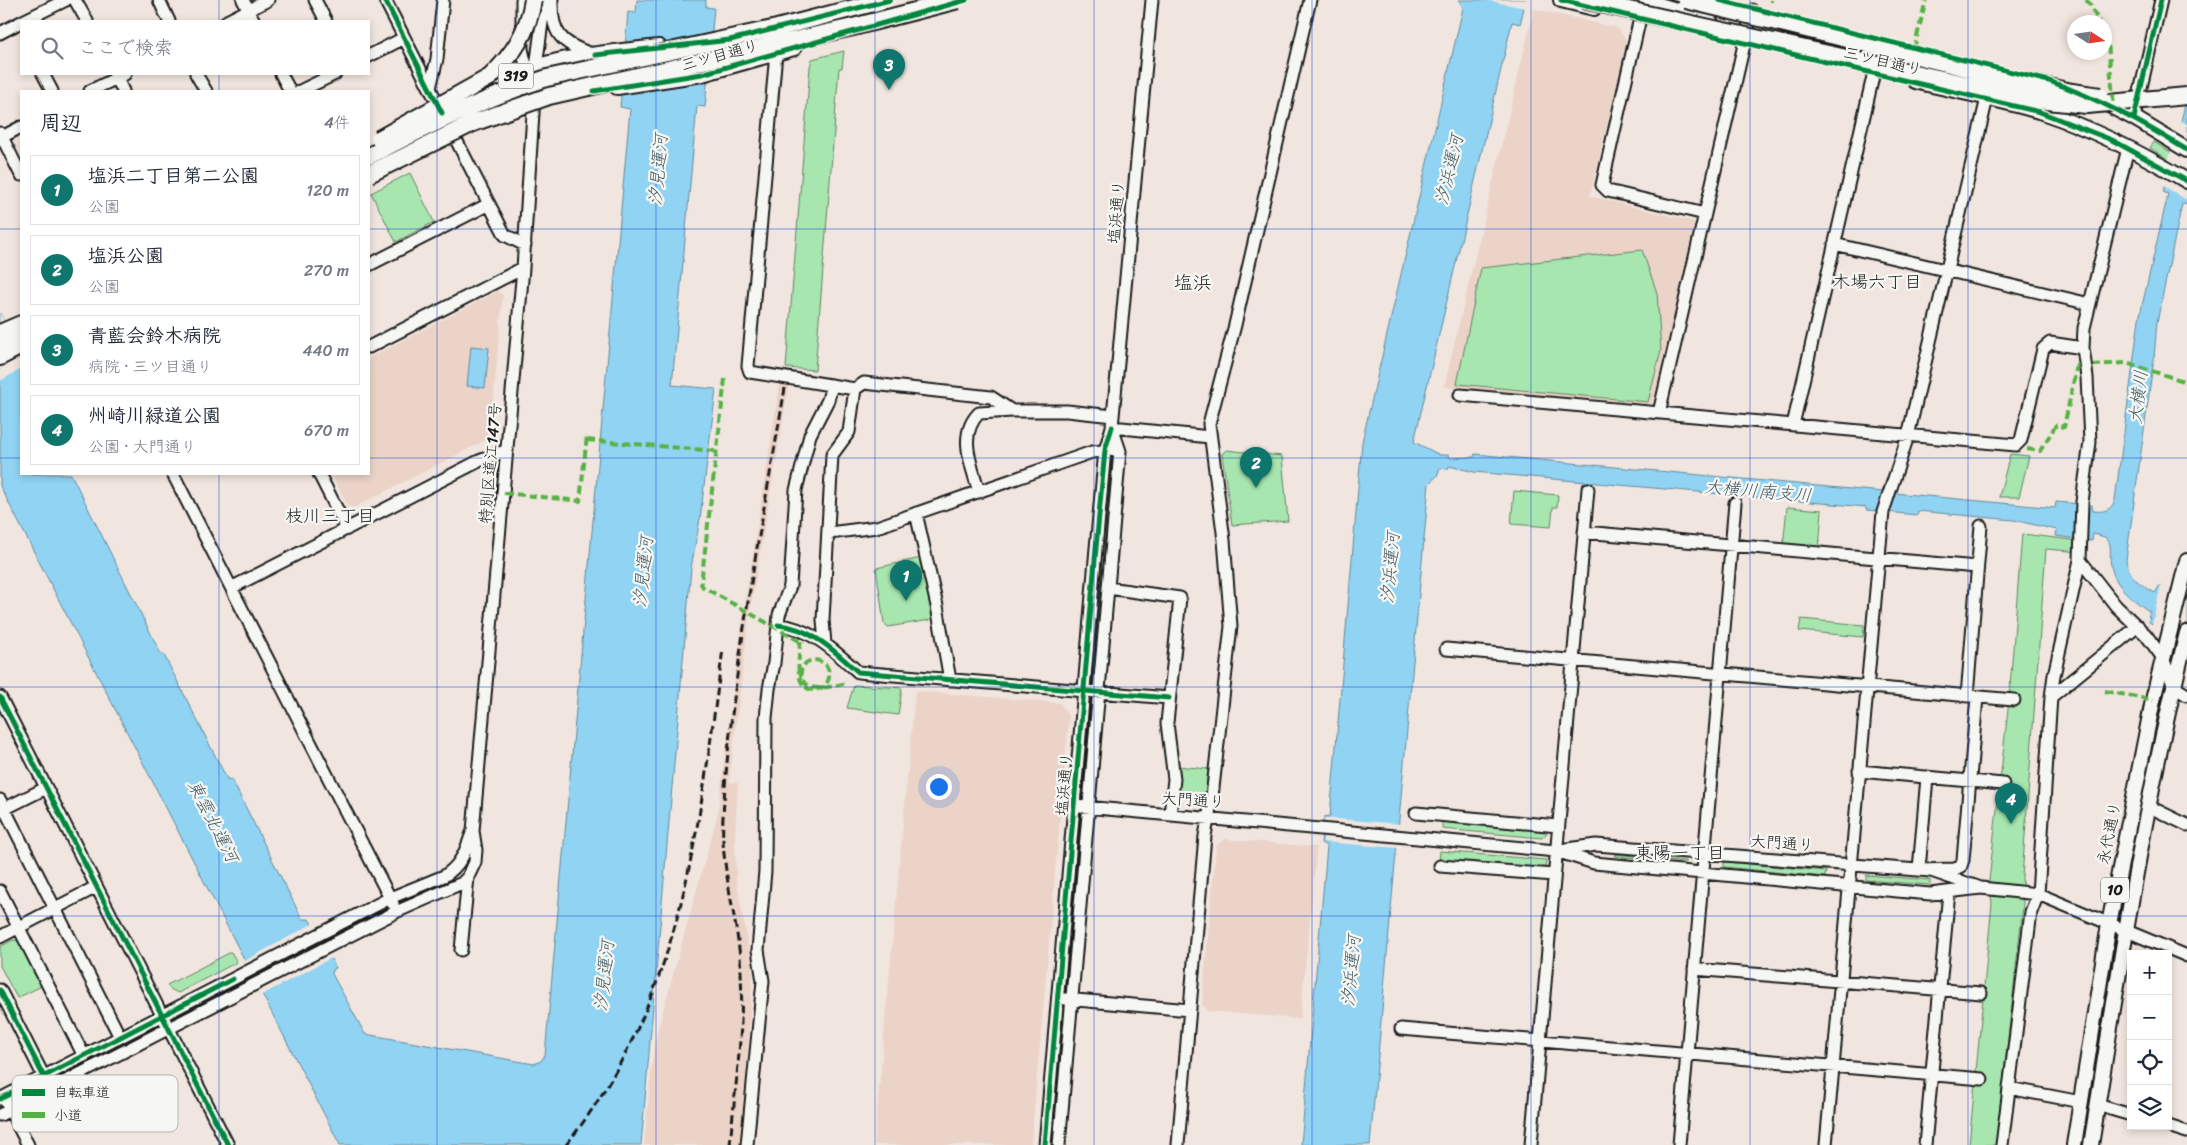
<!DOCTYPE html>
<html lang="ja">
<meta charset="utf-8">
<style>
:root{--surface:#fff;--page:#f6f6f7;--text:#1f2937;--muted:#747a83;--line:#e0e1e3;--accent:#0f766e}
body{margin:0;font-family:Sriracha,"Klee One",sans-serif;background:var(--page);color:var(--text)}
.controls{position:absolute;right:15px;bottom:15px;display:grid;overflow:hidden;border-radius:0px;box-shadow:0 2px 8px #0003}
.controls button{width:45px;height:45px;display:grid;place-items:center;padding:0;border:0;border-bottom:1px solid var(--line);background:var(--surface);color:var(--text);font:25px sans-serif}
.compass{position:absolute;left:2067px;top:15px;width:45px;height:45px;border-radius:50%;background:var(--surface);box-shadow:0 2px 8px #0003;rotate:102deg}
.you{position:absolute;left:938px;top:786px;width:18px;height:18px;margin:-12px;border:4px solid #fff;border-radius:50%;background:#1a73e8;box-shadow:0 0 0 8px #1a73e833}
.badge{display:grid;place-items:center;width:32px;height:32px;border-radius:50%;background:var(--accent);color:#fff;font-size:16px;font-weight:700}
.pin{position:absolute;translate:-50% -41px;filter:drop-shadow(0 1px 2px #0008)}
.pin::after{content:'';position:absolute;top:26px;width:18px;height:15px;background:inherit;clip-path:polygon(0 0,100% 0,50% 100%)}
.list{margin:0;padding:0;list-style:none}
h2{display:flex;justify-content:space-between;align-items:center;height:65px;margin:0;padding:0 20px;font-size:21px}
h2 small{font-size:16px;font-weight:400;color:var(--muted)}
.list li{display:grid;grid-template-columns:32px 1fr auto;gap:15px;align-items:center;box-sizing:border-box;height:70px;margin:0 10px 10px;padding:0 10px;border:1px solid var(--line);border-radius:0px}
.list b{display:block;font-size:19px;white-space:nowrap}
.list p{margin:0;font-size:16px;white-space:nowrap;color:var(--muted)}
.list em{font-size:16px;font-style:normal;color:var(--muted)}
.icon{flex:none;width:28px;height:28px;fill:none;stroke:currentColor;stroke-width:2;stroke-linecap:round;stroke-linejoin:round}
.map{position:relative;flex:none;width:2187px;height:1145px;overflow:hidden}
.search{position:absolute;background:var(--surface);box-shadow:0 2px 8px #0003;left:20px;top:20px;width:350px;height:55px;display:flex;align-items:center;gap:12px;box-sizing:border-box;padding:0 18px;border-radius:0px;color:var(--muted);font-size:19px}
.panel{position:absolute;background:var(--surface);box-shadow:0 2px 8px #0003;left:20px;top:90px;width:350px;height:385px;border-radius:0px}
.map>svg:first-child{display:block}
.built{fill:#ebd3c8}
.green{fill:#a7e6ae;stroke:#628165}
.water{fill:#91d3f3;stroke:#628a9d}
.pier{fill:#f1e6df}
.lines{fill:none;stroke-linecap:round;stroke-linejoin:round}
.minor-casing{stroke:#1c1c1c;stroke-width:15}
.major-casing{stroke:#1c1c1c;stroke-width:18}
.highway-casing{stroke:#1c1c1c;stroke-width:20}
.minor{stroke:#f6f6f2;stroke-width:11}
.major{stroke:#f6f6f2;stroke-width:14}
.highway{stroke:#f6f6f2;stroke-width:16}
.rail{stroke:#1c1c1c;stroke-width:3;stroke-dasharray:8 4;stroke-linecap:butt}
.highway-bridge-casing{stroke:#1c1c1c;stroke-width:20;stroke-linecap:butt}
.highway-bridge{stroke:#f6f6f2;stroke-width:16}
.quiet{stroke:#55b145;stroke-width:4;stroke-dasharray:8 4;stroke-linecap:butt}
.cycleway-casing{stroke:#f6f6f2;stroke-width:8}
.cycleway{stroke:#00873e;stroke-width:5}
.grid{fill:none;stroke:#1d4ed8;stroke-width:1;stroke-opacity:0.55}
.labels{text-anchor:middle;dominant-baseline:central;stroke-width:4.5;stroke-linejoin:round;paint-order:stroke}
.shield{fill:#f6f6f2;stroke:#5d5d5c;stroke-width:1}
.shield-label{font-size:15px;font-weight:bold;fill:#1c1c1c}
.street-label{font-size:16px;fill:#1c1c1c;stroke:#f6f6f2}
.water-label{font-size:18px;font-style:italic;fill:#455c67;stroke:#f6f6f2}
.neighbourhood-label{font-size:18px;fill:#1c1c1c;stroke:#f6f6f2}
.quarter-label{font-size:19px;fill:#1c1c1c;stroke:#f6f6f2}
.key{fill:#f6f6f2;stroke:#b5b5b2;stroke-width:1}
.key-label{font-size:14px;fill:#1c1c1c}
</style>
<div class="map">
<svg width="2187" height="1145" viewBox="0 0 2187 1145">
<rect width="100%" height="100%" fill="#f1e6df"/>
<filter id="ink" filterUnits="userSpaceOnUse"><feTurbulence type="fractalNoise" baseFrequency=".02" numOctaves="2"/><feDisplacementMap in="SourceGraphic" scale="10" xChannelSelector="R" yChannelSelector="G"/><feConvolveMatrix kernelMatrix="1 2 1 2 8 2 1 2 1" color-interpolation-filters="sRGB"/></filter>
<g filter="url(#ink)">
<path class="built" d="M1534 9 1618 28 1627 42 1590 196 1695 222 1653 405 1444 387Z
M498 291 503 295 490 438 353 508 348 506 331 474H369V358Z
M780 383 789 385 749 618 729 782 738 783 735 838 736 877 753 973 741 1145H644L652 1060 658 1029 717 817 743 617Z
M915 691 1060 703 1069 717 1031 1145H874Z
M1225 839 1317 847 1300 1019 1207 1011 1202 1004 1216 846Z"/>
<path class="green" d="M844 51 842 68H839L815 370 786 368 810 67 812 59Z
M2154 142 2187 162V171L2150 148Z
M410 173 434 222 396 242 371 193Z
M1642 250 1657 293 1661 351 1648 402 1457 384 1481 268Z
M1226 450 1282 456 1288 521 1232 525 1222 454Z
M2010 454 2029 456 2019 497H1999Z
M1111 468H1113L1105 560H1103Z
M1514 491 1558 495 1557 507H1553L1551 527 1511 524Z
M1787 507 1822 510 1819 549 1783 546Z
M2022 534 2081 541V552L2046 549 2022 877 2023 906 1996 1145H1969L1992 903 1989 881 2009 700Z
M921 558 933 615 930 620 888 627 884 623 876 568Z
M1102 567H1105L1094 682H1092Z
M1801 619 1864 625 1863 637 1799 631Z
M854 685 902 688 898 715 847 708Z
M1090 704H1092L1086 775H1084Z
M1177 766 1208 769 1206 792 1198 798 1184 796 1178 790Z
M1442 821 1547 830V833L1542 838 1442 829Z
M1078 840 1080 841 1068 981H1066Z
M1440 851 1546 860 1545 869 1439 861Z
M1615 854 1686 861V863L1614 856Z
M1724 862 1826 871 1825 877 1724 867Z
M1866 875 1930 880V885L1866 880Z
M13 940 20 941 42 986 17 998 0 966V947Z
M231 952 237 962 178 993 170 989 167 985Z
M1061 1030H1063L1053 1145H1050Z"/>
<path class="water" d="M637 0H706V7L714 8 705 107 697 106 672 385 716 389 700 519 691 568 641 1145H340L0 486V313L21 355V474H71L161 654 164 655 227 779 232 780 302 919H309L336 968 333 970 332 974 365 1034 534 1064 541 1061 545 1055 630 109 620 107 628 12 636 13Z
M1459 0H1526L1520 24 1512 22 1414 442 1440 455H1449L1450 458 1474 457 1475 454 2055 508 2056 502 2092 505 2093 511C2104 512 2111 511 2115 500L2139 319 2168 194 2163 192 2187 97V203L2182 204 2157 322 2154 358 2126 560C2129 578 2140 584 2155 593L2160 585 2187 603V648L2148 621 2150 618 2148 616 2150 612C2134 600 2114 587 2111 565 2109 557 2112 550 2109 542L2105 537 2093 534 2092 541 2056 536 2057 530 2013 520 1918 511 1917 515 1866 510V507L1474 472 1449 466 1448 469 1440 468 1437 476 1429 483 1370 1145H1301L1327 846 1321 843 1324 817 1330 816 1362 442 1463 8Z
M471 346 489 348 485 388 467 386Z"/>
<path class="pier" d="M1485 0H1528L1526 8Z
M2179 120 2187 124V200L2162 185Z
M0 313 21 353V369L0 381Z
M2161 585 2187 601V649L2152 625Z
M1324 818 1401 824 1399 848 1323 842Z
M314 923 333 957 260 996 243 962Z"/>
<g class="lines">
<defs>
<path id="minor" d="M75 0 87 21
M159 0 169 21
M243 0 254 21
M315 0 326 21
M385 0 442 112
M522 0V49L529 78
M552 0C551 33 561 44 592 54
M1640 18 1602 185 1608 191 1705 214
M23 21 66 0
M227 21 268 0
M0 33 21 22
M776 53 748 366 750 372 855 389 864 383 991 397 1012 411H1067L1113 416
M369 56 404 38
M43 74 52 91
M115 74 123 91
M196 74 206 91
M281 74 290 91
M430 88 437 59 443 0
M90 91 125 74
M300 91 335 74
M2134 118 2161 0
M449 126 505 235 525 245
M0 133 21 175
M2 137 21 127
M1834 244 2090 304
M369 265 489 204
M369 347 523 268
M1460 395 2016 445 2021 440 2043 349 2050 343 2083 348
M1659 413 1752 10
M1793 425 1877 59
M1112 427 1210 437
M173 474 393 904
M319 474 347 529
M979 492C972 466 957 435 979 413L1012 411
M916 513 937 606 950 680
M1584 532 1977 567
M829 533 877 527 1092 452 1113 450
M2080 560 2116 606 2146 635 2163 658 2174 687 2187 695
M233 587 479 461 507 450
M1108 588 1180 598 1167 723 1174 779 1170 815
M778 625C810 627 836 652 858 672L1169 698
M825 644 823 620 832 455 849 432 855 389
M1446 649 2014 700
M1967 696 1981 526
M0 697 228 1145
M2051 697 2138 626
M1859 771 2003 784
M1927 777 1919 870 1955 869 1961 866 1963 860 1977 697
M0 800 120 1037
M1075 806 1556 851 1594 863 1930 894 1981 888 2038 894 2187 956
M2150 807 2187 825
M0 811 46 788
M1416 813 1558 826
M1560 850 1596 845 1931 871 1978 887
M1440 866 1554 875
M0 891 84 1056
M0 937 96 887
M461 950 468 877
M1694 969 1981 993
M0 990 44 1077
M1065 999 1190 1010
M1401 1029 1982 1079
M2009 1088 2081 1102
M0 1099 390 898 444 876C461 866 466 850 472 833
M7 1104 28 1145
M2097 1105 2131 1115
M0 1115 339 941 396 912 462 883 468 877 475 862 476 850 473 831 523 268 536 67 545 0
M2168 1126 2187 1132
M747 1145 763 981 758 950 765 871 766 718 769 689 774 663 779 615 790 586 796 490 810 435 828 400 832 385
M1045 1145 1096 548 1105 450 1112 427 1152 0
M1059 1145 1120 451 1112 427
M1178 1145 1205 836 1212 797 1231 626 1224 540 1209 424 1235 325 1310 0
M1531 1145 1588 489
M1679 1145 1735 503
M1826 1145 1883 512 1908 436 1987 98
M1925 1145 1949 892
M2002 1145 2031 912 2038 894 2051 697 2054 675 2080 560 2082 502 2090 442 2087 377 2083 348 2084 328 2128 148"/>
<path id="major" d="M1561 0 1594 8
M1915 81C1957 91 2000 99 2042 112 2093 129 2141 153 2187 181
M617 87 702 74 794 48
M2103 102 2134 118 2187 150
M456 106C482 92 509 77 536 67 576 54 618 52 659 47
M0 332 21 323
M2074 1145 2109 924 2153 700 2187 561
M2091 1145C2119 974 2144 801 2187 633"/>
<path id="highway" d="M1639 0 1709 21
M0 342 21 331
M0 357 21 346"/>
</defs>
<use href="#minor" class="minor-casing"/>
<use href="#major" class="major-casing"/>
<use href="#highway" class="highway-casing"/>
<use href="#minor" class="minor"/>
<use href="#major" class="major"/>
<use href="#highway" class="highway"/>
<path class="rail" d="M566 1145C684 996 698 830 723 649
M730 1145C735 1088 744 1030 741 973 739 920 720 870 723 817 731 673 761 530 785 388"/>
<defs>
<path id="highway-bridge" d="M1583 0 2037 100 2087 105 2187 96
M1686 0 2016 80 2072 92 2100 96
M379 139 490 77C513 55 528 32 533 0
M369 156C427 126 484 98 547 78L777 28 885 0
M369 174 473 123 549 96 853 27 958 0"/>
</defs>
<use href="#highway-bridge" class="highway-bridge-casing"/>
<use href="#highway-bridge" class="highway-bridge"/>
<path class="quiet" d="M2086 0 2090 5 2099 22
M1771 2V0
M2104 35 2108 43 2114 108
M1914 49 1926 0
M2093 365 2126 363 2184 381
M725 379 701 584 703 587 803 643
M587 440 716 451
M2027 449 2040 451 2056 425 2064 427 2078 360
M504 493 580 501 587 435
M800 641C800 652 796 670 801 681 809 700 839 686 826 665 805 648 790 680 811 687 821 690 837 685 847 683
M2105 691 2153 700"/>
<defs>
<path id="cycleway" d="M385 0 442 113
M1561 0 2040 112 2112 140 2187 181
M1719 0 2049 81C2099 99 2141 122 2187 150
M595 55 730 40 890 0
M594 91 702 74 966 0
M2134 118 2161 0
M778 625C810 627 836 652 858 672L1169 698
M0 697 228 1145
M0 990 44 1077
M0 1099 233 979
M1045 1145 1096 548 1105 450 1112 427"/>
</defs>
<use href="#cycleway" class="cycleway-casing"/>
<use href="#cycleway" class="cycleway"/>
</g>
</g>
<path class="grid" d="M219 0V21M437 0V1145M656 0V1145M875 0V1145M1094 0V1145M1312 0V1145M1531 0V1145M1750 0V1145M1968 0V1145M219 74V91M0 229H21M369 229H2187M0 458H21M369 458H2187M219 474V1145M0 687H2187M0 916H2187"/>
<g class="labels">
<g class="shield">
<rect x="498.5" y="63.5" width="35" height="25" rx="4"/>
<rect x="2101" y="877.5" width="28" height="25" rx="4"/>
</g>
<g class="shield-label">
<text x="516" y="76">319</text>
<text x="2115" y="890">10</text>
</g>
<g class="street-label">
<text transform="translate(720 55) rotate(-15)">三ツ目通り</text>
<text transform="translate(1883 61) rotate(13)">三ツ目通り</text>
<text transform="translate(1116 212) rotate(-85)">塩浜通り</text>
<text transform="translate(490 463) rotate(-85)">特別区道江147号</text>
<text transform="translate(1064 784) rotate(-85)">塩浜通り</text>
<text transform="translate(1193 800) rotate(4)">大門通り</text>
<text transform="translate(2109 833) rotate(-79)">永代通り</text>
<text transform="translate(1782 843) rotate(4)">大門通り</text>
</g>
<g class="water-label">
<text transform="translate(658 170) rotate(-85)">汐見運河</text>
<text transform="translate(1449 170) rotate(-77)">汐浜運河</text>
<text transform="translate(2138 397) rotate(-83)">大横川</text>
<text transform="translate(1758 491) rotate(5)">大横川南支川</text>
<text transform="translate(1390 568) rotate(-85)">汐浜運河</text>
<text transform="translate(643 572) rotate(-84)">汐見運河</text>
<text transform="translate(213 821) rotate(63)">東雲北運河</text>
<text transform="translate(1351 971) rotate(-85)">汐浜運河</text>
<text transform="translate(604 976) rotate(-84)">汐見運河</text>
</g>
<g class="neighbourhood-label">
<text x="1877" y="282">木場六丁目</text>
<text x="330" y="516">枝川三丁目</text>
<text x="1680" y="853">東陽一丁目</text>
</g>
<g class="quarter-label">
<text x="1193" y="282">塩浜</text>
</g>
</g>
<rect x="12" y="1075" width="166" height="57" rx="8" class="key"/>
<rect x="22" y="1089" width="23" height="7" fill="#00873e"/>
<rect x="22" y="1112" width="23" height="6" fill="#55b145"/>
<g class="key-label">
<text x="54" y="1097">自転車道</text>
<text x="54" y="1120">小道</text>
</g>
</svg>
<div class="controls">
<button>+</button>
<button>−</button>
<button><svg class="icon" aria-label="locate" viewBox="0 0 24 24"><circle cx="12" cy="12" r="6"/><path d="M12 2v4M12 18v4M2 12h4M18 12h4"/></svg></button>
<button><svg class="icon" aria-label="layers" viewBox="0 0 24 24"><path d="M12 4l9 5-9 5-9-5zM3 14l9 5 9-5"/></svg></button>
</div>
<svg class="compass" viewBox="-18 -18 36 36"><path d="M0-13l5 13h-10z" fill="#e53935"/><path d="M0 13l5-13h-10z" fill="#747a83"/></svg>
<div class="you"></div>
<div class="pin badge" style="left:906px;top:601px">1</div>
<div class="pin badge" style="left:1256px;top:488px">2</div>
<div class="pin badge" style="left:889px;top:90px">3</div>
<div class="pin badge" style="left:2011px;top:824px">4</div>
<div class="search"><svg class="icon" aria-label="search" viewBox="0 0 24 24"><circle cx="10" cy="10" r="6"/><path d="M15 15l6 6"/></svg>ここで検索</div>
<section class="panel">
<h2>周辺<small>4件</small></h2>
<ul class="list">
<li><span class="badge">1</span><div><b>塩浜二丁目第二公園</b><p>公園</p></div><em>120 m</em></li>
<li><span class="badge">2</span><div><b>塩浜公園</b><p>公園</p></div><em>270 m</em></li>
<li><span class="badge">3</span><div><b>青藍会鈴木病院</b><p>病院 · 三ツ目通り</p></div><em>440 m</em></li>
<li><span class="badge">4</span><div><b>州崎川緑道公園</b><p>公園 · 大門通り</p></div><em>670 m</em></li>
</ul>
</section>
</div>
